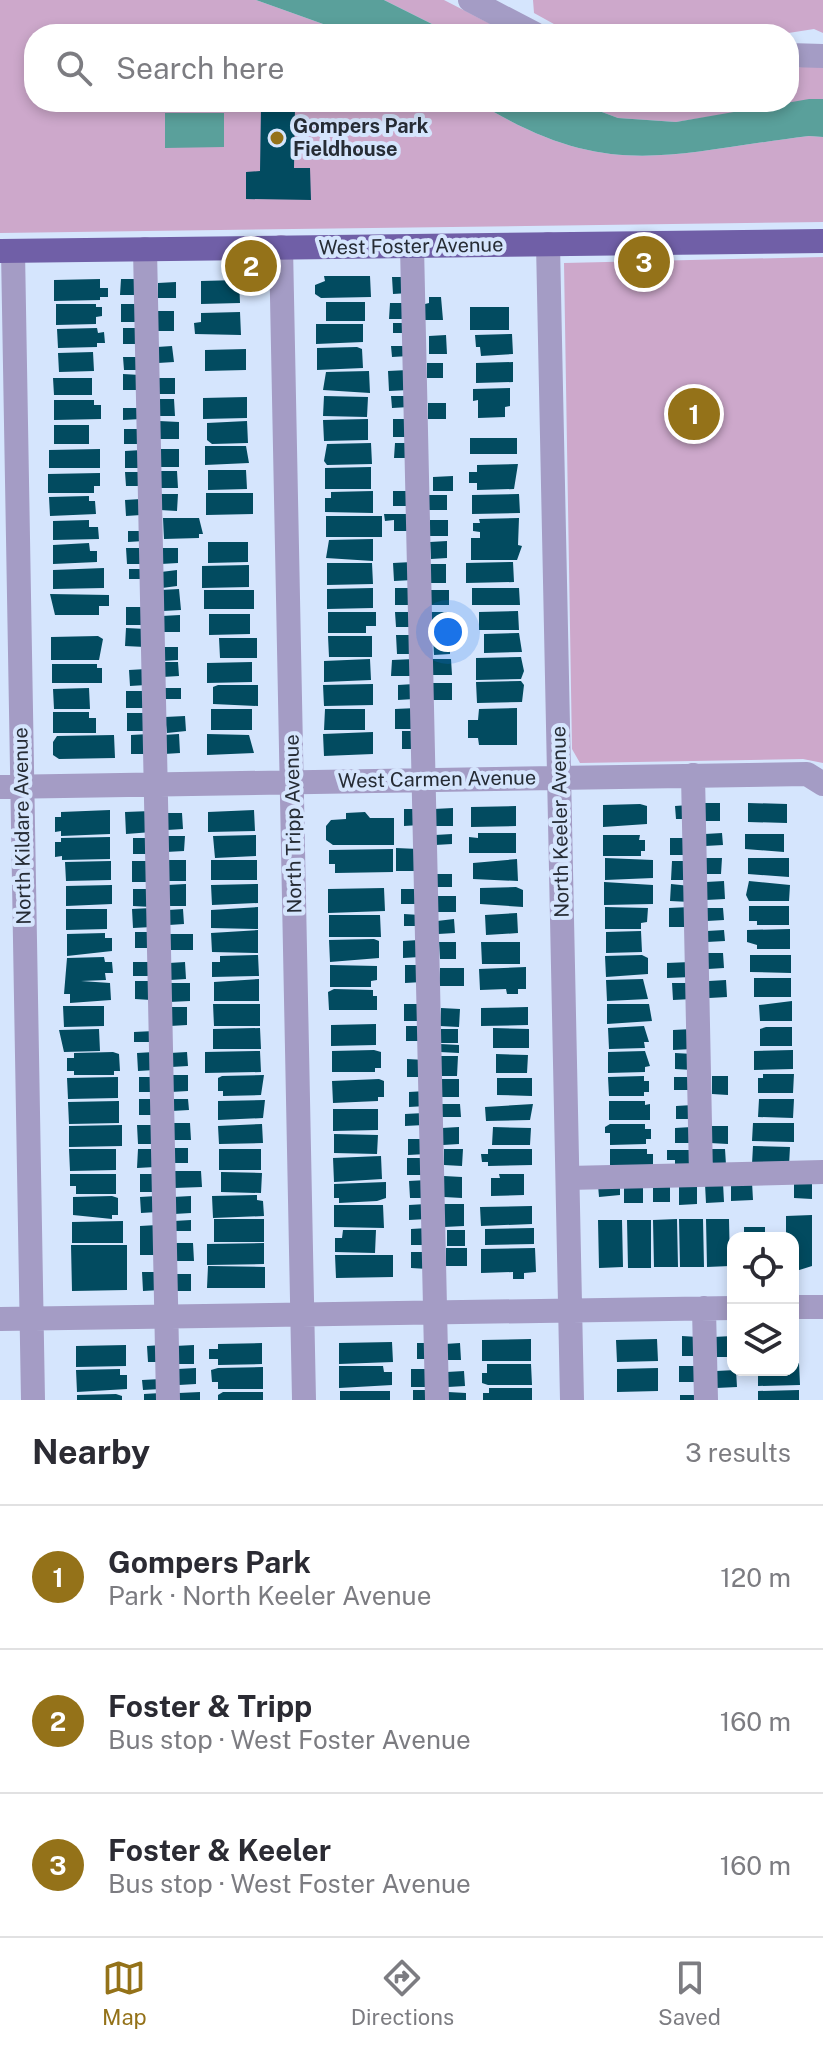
<!DOCTYPE html>
<meta charset="utf-8">
<style>
:root{--surface:#fff;--page:#f2f2f3;--text:#2b2b33;--muted:#7c7c81;--line:#e1e1e2;--accent:#947219}
body{margin:0;font-family:"Public Sans",sans-serif;background:var(--page);color:var(--text)}
.controls{position:absolute;right:24px;bottom:24px;display:grid;overflow:hidden;border-radius:16px;box-shadow:0 4px 12px #0003}
.controls button{width:72px;height:72px;display:grid;place-items:center;padding:0;border:0;border-bottom:2px solid var(--line);background:var(--surface);color:var(--text);font:40px sans-serif}
.you{position:absolute;left:448px;top:632px;width:28px;height:28px;margin:-20px;border:6px solid #fff;border-radius:50%;background:#1a73e8;box-shadow:0 0 0 12px #1a73e833}
.badge{display:grid;place-items:center;width:52px;height:52px;border-radius:50%;background:var(--accent);color:#fff;font-size:26px;font-weight:700}
.pin{position:absolute;translate:-50% -50%;border:4px solid #fff;box-shadow:0 2px 8px #0006}
.list{margin:0;padding:0;list-style:none}
h2{display:flex;justify-content:space-between;align-items:center;height:104px;margin:0;padding:0 32px;font-size:34px}
h2 small{font-size:26px;font-weight:400;color:var(--muted)}
.list li{display:grid;grid-template-columns:52px 1fr auto;gap:24px;align-items:center;box-sizing:border-box;height:144px;padding:0 32px;border-top:2px solid var(--line)}
.list b{display:block;font-size:30px;white-space:nowrap}
.list p{margin:0;font-size:26px;white-space:nowrap;color:var(--muted)}
.list em{font-size:26px;font-style:normal;color:var(--muted)}
.icon{flex:none;width:44px;height:44px;fill:none;stroke:currentColor;stroke-width:2;stroke-linecap:round;stroke-linejoin:round}
.map{position:relative;flex:none;width:823px;height:1400px;overflow:hidden}
.search{position:absolute;background:var(--surface);box-shadow:0 4px 12px #0003;left:24px;right:24px;top:24px;height:88px;display:flex;align-items:center;gap:20px;box-sizing:border-box;padding:0 28px;border-radius:32px;color:var(--muted);font-size:30px}
.sheet{height:536px;background:var(--surface)}
nav{display:flex;justify-content:space-around;align-items:center;box-sizing:border-box;height:112px;border-top:2px solid var(--line);background:var(--surface);font-size:22px;color:var(--muted)}
nav a{display:grid;justify-items:center;gap:4px}
nav .on{color:var(--accent)}
.map>svg:first-child{display:block}
.green{fill:#cda8cb}
.water{fill:#5aa09b}
.building{fill:#024b60}
.lines{fill:none;stroke-linecap:round;stroke-linejoin:round}
.minor{stroke:#a49cc5;stroke-width:24}
.major{stroke:#705fa7;stroke-width:24}
.poi-dot{fill:#947219;stroke:#d5e5fd;stroke-width:3}
.labels{text-anchor:middle;dominant-baseline:central;stroke-width:8;stroke-linejoin:round;paint-order:stroke}
.poi-label{font-size:20px;font-weight:bold;fill:#262c35;stroke:#d5e5fd;text-anchor:start}
.street-label{font-size:20px;fill:#262c35;stroke:#d5e5fd}
</style>
<div class="map">
<svg width="823" height="1400" viewBox="0 0 823 1400">
<rect width="100%" height="100%" fill="#d5e5fd"/>
<path class="green" d="M0 0H256L351 34H34V102H477C608 183 668 153 809 136L823 137V222L0 233Z
M384 0H444L510 34H452Z
M533 0H823V33L814 29 782 34H572L534 13Z
M815 66 823 68V99L676 122 618 118 575 102H789V68Z
M823 257V763L803 759 580 763 572 749 564 263Z"/>
<path class="water" d="M256 0H384L452 34H351Z
M809 99H823V137L809 136C668 153 608 183 477 102H575L618 118 676 122Z
M165 113H224V147L165 148Z"/>
<path class="building" d="M261 108H295L294 168H310L311 200 246 199V172L260 171Z
M324 276H370L371 297 321 298 315 294V285L325 281Z
M392 277H409V293L393 294Z
M100 279V288H108V297H100V300L54 301V280Z
M121 279H139L138 295H120Z
M239 280 240 303 201 304V281Z
M176 282V298H158V283Z
M429 297H441L443 320H425V304L429 303Z
M326 302H365V321H326Z
M390 303H408V319H389Z
M56 304H96V307H102V316L96 317V324L56 325Z
M121 304H139V322H121Z
M470 307H509V330H470Z
M156 311H174V331H157Z
M240 312 241 335 195 334 194 323 201 322V313Z
M393 323H409V333H393Z
M316 324H363V342L316 344Z
M97 328 98 333 104 332 105 343H97V347L58 348 57 329Z
M123 328H138V344H123Z
M512 334 513 354 481 356 480 347H476L475 335Z
M446 335 447 354H429V336Z
M172 346 174 362 158 363 157 347Z
M391 346H409V356L392 357Z
M357 347 362 349 363 368 317 370V348Z
M246 349V370L205 371V350Z
M93 352 94 371 59 372 58 353Z
M123 357H140V370H124Z
M513 362V382L476 383V363Z
M427 363H443V378H427Z
M408 370 409 390 389 391 388 371Z
M369 371 370 393 323 390 326 372Z
M123 374 140 375V390H123Z
M53 378H92V395H54Z
M158 378H175V394H158Z
M510 388V406L505 407V417L478 418V400L473 401V389Z
M324 396 368 397 367 417 323 416Z
M391 396H408L409 407 392 408Z
M247 397V418L203 419V398Z
M156 399H174L175 416H156Z
M54 400H94V405H101V419L54 420Z
M428 403H446V419H428Z
M123 408H141V419L123 420Z
M368 419V440L324 441 323 420Z
M393 419H409V437H393Z
M159 421 179 422V439H159Z
M247 421 248 443 212 444 207 440V423Z
M54 425H89V444H54Z
M124 429H140V444H124Z
M470 438H517V454H470Z
M371 443 372 464 327 465 324 461 327 444Z
M395 443H411V458H394Z
M205 446H246L249 463 205 465Z
M100 449V468H49V450Z
M159 449H179V467H159Z
M142 450 143 468H125V451Z
M518 464 514 489 477 490V483H469V472H477V465Z
M371 467V489H325V468Z
M208 470H246L247 489 208 490Z
M159 471H177L178 488H159Z
M125 472H142L141 486H126Z
M100 473V486H94V493H48V474Z
M453 476V491H433V477Z
M373 491V513L325 512V498H331V492Z
M393 491H410L411 506H393Z
M206 493H253V514L206 515Z
M160 494H178L177 511 160 510Z
M519 494 520 513 472 514V495Z
M429 495H447V510H429Z
M89 496V501H95L96 514 50 516 49 497Z
M141 499V515L126 516 125 500Z
M384 514H411L412 531H394V520L385 521Z
M326 516H382V537H326Z
M163 518H199L203 534H199V538L164 539Z
M519 518 518 545 522 546 517 560H471V538H480V532L473 531V523H480L479 519Z
M89 520V527H98L99 539 53 540V521Z
M430 520H448V536H430Z
M128 531H143L144 541 128 542Z
M373 539V561L326 558 329 540Z
M447 541V558L431 559 430 542Z
M208 542H248V562L208 563Z
M89 543 90 551H97V562L53 564V545Z
M126 548H143V564H127Z
M160 548H178V563L161 564Z
M412 562 413 580 394 581 393 563Z
M513 562 514 582 466 583V563Z
M327 563H372L373 584 327 585Z
M428 564H446V583H428Z
M249 565V587L202 588V566Z
M104 568V588L53 589V570Z
M129 569H143L144 579H129Z
M177 570V586L162 588 161 572Z
M373 588V608L327 609V589Z
M395 588H413V605H395Z
M472 588H519L520 605H472Z
M179 589 181 610 163 611 161 590Z
M204 590H254V609H204Z
M431 590H449V605H431Z
M50 594 109 595V606H99V615H55Z
M126 607H143L142 625H126Z
M518 611 519 630H479V612Z
M328 612H376V626H366V633H328Z
M395 612H412V627H396Z
M431 612H449V623H431Z
M209 614H250V634L209 635Z
M180 615V632H162V616Z
M126 628 146 629 145 647 125 646Z
M519 633 522 652 484 653V634Z
M396 635H414V654H397Z
M450 635V654L434 655 433 636Z
M98 636 103 639 99 660H51V637Z
M328 636H372V657H329Z
M219 638H257V658H220Z
M162 647H178V660L162 661Z
M521 657 524 671 521 679 476 680V658Z
M370 659 371 680 324 682V661Z
M414 659 415 676H391L392 660Z
M431 659H451L452 675H431Z
M162 662H178L179 676 162 677Z
M252 662V682L207 683V663Z
M52 664H97V668H102V683H52Z
M146 669V685L130 686 129 670Z
M521 681 524 685 522 702 477 703 476 682Z
M433 683H452V700H433Z
M373 684V705L324 706 323 685Z
M414 684V699L398 700V685Z
M218 685H258V706L213 704V687Z
M89 688 90 709H54L53 689Z
M165 688H181V699H165Z
M126 691H144L145 708H126Z
M417 708V729H395V709Z
M517 708V745H479L478 738H468V720H478L479 709Z
M211 709H252V730H211Z
M325 709H365V730H324Z
M53 712H89V718H96V733H53Z
M127 713H145V731H127Z
M185 716 186 731 167 733 165 717Z
M402 731H418V749H402Z
M373 732V754L324 756 323 734Z
M149 734 150 754H131V735Z
M179 734 180 753 164 754 163 735Z
M207 734 249 735 254 753 207 755Z
M114 735 115 758 59 759 53 755V742L57 736Z
M704 803H720V821H703Z
M748 803 787 804V823L748 822Z
M640 804 647 806V824L603 827V805Z
M689 805V819H676L675 806Z
M516 806V826L471 827V807Z
M453 808V826H435L434 809Z
M404 809H420V825L404 826Z
M110 810V834L61 836V831L55 832V817H61V812Z
M254 810 255 831 208 832V812Z
M151 811 152 832 126 834 125 812Z
M365 812 370 818H394V845H333L326 840V826L331 820 346 819V813Z
M166 813H182L183 829 167 830Z
M478 833H516V853H469V837L478 838Z
M722 833 723 845 705 846V834Z
M452 834V844L435 845V835Z
M745 834H784V852L745 849Z
M256 835V856L215 858 213 836Z
M603 835H640L639 840H645V851H641V856H603Z
M167 836H185L184 851 166 852Z
M110 837V859L62 860V856L55 857V842H61V838Z
M133 838H149L150 854H133Z
M670 838H688V855H670Z
M396 848 418 849V871H396Z
M393 849V872L335 873V864H329V850Z
M605 858 653 860V878L605 880Z
M706 858H722L721 874H706Z
M748 858H789V877L748 874Z
M517 859 518 881 473 879V863Z
M167 860H186V881H167Z
M211 860H257V880H211Z
M111 861V880L66 881 65 862Z
M132 861H151V882H132Z
M672 861H689V880H671Z
M435 874H452V887H435Z
M724 881 725 899 706 900V882Z
M749 881 790 885 789 901H749L746 895Z
M604 882 653 885V904L604 905Z
M186 884V906H167V885Z
M258 884V903L212 905 211 885Z
M671 884 690 886V902L670 901Z
M112 885V904L66 906V886Z
M516 887 523 890V907L480 904V888Z
M384 888 385 911 328 913V889Z
M133 889H152V907L133 906Z
M401 889H419L420 904H401Z
M437 896H456V912H437Z
M749 906H789V925H757V921H749Z
M258 907V929L211 928V910Z
M605 907 648 908 647 922 641 923V929H605Z
M690 907V927H669V908Z
M152 908V927L133 928 132 909Z
M706 908H723L724 920 707 921Z
M66 909H107V929L66 930Z
M183 909 184 924 169 925 168 910Z
M517 913 518 933 486 935 485 915Z
M404 914 420 915V926H404Z
M329 915H380L381 937H329Z
M454 919 455 933 438 934 437 921Z
M790 929V949H757V945L747 942V930Z
M258 930V953L212 952 211 933Z
M724 930 725 941 707 942V931Z
M641 931 642 952 606 953V932Z
M135 932H151V948H135Z
M105 933V938H112V951L67 956V934Z
M168 934H193V950H169Z
M374 939 379 941V958L330 962 329 940Z
M419 940 420 957 403 958V941Z
M439 942H456V959H440Z
M481 942H520V964H482Z
M707 953H723L724 968 708 969Z
M258 955 259 976 212 977V962H220V956Z
M642 955 648 958V974L606 977 605 956Z
M750 955H791V973L750 972Z
M104 957 105 962H112L113 973H105L106 980 81 981 110 983 111 1000 70 1003V994H64L67 958Z
M133 962H151V976H133Z
M185 962 186 979 170 980 169 963Z
M690 962 691 977 667 978V963Z
M330 965 377 966V980L371 981V987H330Z
M405 965H422V982L405 983Z
M526 967V989H518V994H507L506 989 480 990 479 969Z
M440 968H464V986H439Z
M754 978H791V997H754Z
M259 979V1001H214V982Z
M643 979 648 999 607 1001 606 980Z
M726 980 727 997 709 998V981Z
M135 981H152L151 1000 135 999Z
M169 983H190V1001L169 1002Z
M672 983H691L692 999 673 1000Z
M334 989 373 990V996H377V1010H329L328 992Z
M792 1001V1021H760L759 1005Z
M213 1004H260V1026H214Z
M404 1004H423V1021H404Z
M607 1004H649L652 1021 607 1024Z
M63 1006H104V1026L64 1027Z
M169 1007H187V1025L170 1026Z
M528 1007V1025L481 1026V1008Z
M441 1008 460 1009 459 1027 440 1026Z
M376 1024V1045L331 1046V1025Z
M406 1026H423V1041H406Z
M644 1026 649 1042H644L645 1048 609 1049 608 1028Z
M766 1027H792V1046H760V1029Z
M260 1028 261 1049H213V1029Z
M493 1028 529 1029V1048H493Z
M99 1029 100 1051 64 1052 59 1030Z
M441 1029H458V1043H440Z
M692 1029V1049L673 1050V1030Z
M154 1031V1042H134V1032Z
M440 1044 459 1045V1053L440 1052Z
M374 1050 381 1052V1068H375V1072H332V1051Z
M793 1050V1069L754 1070V1051Z
M260 1051 261 1072 205 1073V1052Z
M645 1051 650 1066 645 1067V1072L608 1073V1052Z
M113 1052 119 1054 120 1071H114V1075H74V1071H67V1058H74V1053Z
M154 1052 155 1070 138 1071 137 1053Z
M187 1052 188 1066 171 1067 170 1053Z
M675 1053 693 1054V1070L675 1069Z
M496 1054 528 1055 527 1073H496Z
M440 1056H458L457 1076H440Z
M407 1059 425 1060V1077H407Z
M763 1074H794L793 1093H758V1078H763Z
M171 1075H188V1091L171 1092Z
M264 1075 261 1095 223 1096V1091H218V1078L222 1076Z
M644 1076V1081H649V1092H644V1096H609L608 1077Z
M712 1076H728V1095L712 1094Z
M118 1077V1098L68 1099 67 1078Z
M139 1077H154L155 1092H139Z
M674 1077H693V1090H674Z
M497 1078H532V1096L497 1095Z
M379 1079 384 1081V1097H378V1101L333 1103 332 1081Z
M440 1079H459V1097H440Z
M426 1091V1106L409 1107V1092Z
M139 1099H154L155 1115H139Z
M172 1099H188L189 1110 172 1111Z
M759 1099H794L793 1118 758 1117Z
M265 1100 263 1118 218 1120V1101Z
M119 1101V1123L69 1124 68 1102Z
M609 1101H645V1105L650 1104V1120H609Z
M442 1104H460L461 1117H442Z
M533 1104 530 1120 486 1121 485 1107Z
M693 1105V1119H676V1106Z
M333 1109H378V1130L333 1131Z
M424 1113V1125L405 1126V1114Z
M172 1123H190L191 1140H172Z
M753 1123H794V1142L752 1141Z
M262 1124 263 1143 219 1144 218 1126Z
M610 1124H645V1129H651V1139H646V1144L610 1145V1133H605V1127Z
M122 1125V1146L69 1147V1126Z
M137 1125H156L157 1144H138Z
M711 1126H728V1144L710 1143Z
M459 1127V1144L443 1145 442 1128Z
M493 1127 531 1128 530 1145H492Z
M692 1127V1143H675V1128Z
M334 1134 378 1135 377 1154 334 1153Z
M408 1139H425L426 1154 408 1155Z
M753 1146 790 1147 789 1165 752 1164Z
M172 1148H188V1163H172Z
M69 1149H116V1170L70 1171Z
M138 1149H155V1167L137 1168Z
M219 1149H261V1170H219Z
M444 1149H463L462 1166 444 1165Z
M488 1149H532V1165L488 1166V1162H482L481 1154H488Z
M610 1149H647V1154H653V1168L610 1170Z
M710 1149H725L726 1165H710Z
M667 1150H693V1169H675V1160H667Z
M381 1156 382 1179 334 1182 333 1158Z
M407 1158H426V1175H407Z
M173 1171H201L202 1187 174 1188Z
M221 1172 262 1173 261 1193 221 1192Z
M70 1174H116V1194H76V1186H70Z
M140 1174H156V1192H140Z
M499 1174H524V1195L491 1196V1178H500Z
M444 1176 462 1177V1198L444 1197Z
M427 1180V1198H410L409 1181Z
M386 1182V1198L377 1201 339 1203V1198H334V1184Z
M670 1182V1202H653V1183Z
M752 1182 753 1200 731 1201V1183Z
M794 1182H812V1199L794 1198Z
M723 1183 724 1202 706 1203 705 1184Z
M620 1184V1195L599 1197 598 1185Z
M643 1185V1203H624V1186Z
M679 1185H697V1204L679 1205Z
M257 1195V1200L263 1201 264 1216 213 1218 212 1196Z
M112 1196 118 1198V1215H112V1219L73 1215V1197Z
M157 1196V1212L141 1213 140 1197Z
M191 1196V1213L174 1214 173 1197Z
M426 1204 427 1219 409 1220V1205Z
M444 1204H464V1226L444 1227Z
M334 1205H383L384 1228 334 1227Z
M532 1206V1224L481 1226 480 1207Z
M812 1215V1266L793 1272V1238H786V1216Z
M214 1219H264V1242H214Z
M677 1219 678 1267H654L653 1220Z
M679 1219H703L704 1267H680Z
M706 1219H729L730 1266 707 1267Z
M191 1220V1231H174V1221Z
M598 1220H622L623 1267 599 1268Z
M627 1220H651V1268H628Z
M123 1221V1243H72V1222Z
M157 1225 158 1255H140V1226Z
M744 1227H765V1238H744Z
M428 1228V1245H411V1229Z
M534 1228V1244L485 1245V1229Z
M343 1230H376L375 1253 335 1252V1238H342Z
M447 1230H465V1246H447Z
M175 1243H193L194 1261H176Z
M264 1243V1264L207 1265V1244Z
M71 1245H127V1290L72 1291Z
M446 1248H467V1266H446Z
M535 1248 536 1272 524 1273V1279H513V1272L481 1273V1249Z
M411 1252H429L428 1269 411 1268Z
M335 1255H393V1277L336 1278Z
M208 1266 265 1267V1288H207Z
M142 1272H160V1290L143 1291Z
M174 1274H191V1291H175Z
M682 1336 698 1337V1356H682Z
M732 1336V1357H714V1337Z
M793 1336H798V1358H793Z
M531 1339V1361H482V1340Z
M657 1339 658 1361 617 1362 616 1340Z
M392 1342 393 1362 339 1364V1343Z
M262 1343V1364L218 1365V1359H209V1349H218V1344Z
M417 1343H431V1359H417Z
M460 1343 461 1360H446L445 1344Z
M126 1345V1366L76 1367V1346Z
M162 1345 163 1362H148L147 1346Z
M194 1345V1364H175V1346Z
M793 1363H799L800 1385 758 1386V1370H793Z
M487 1364H531L532 1385H488L482 1383V1373H487Z
M339 1366H383L384 1372H392V1385L339 1388Z
M679 1366H697V1382H679Z
M263 1367V1389H218V1382H212L211 1370 218 1368Z
M196 1368V1384L179 1385 178 1369Z
M658 1368V1391L617 1392V1369Z
M120 1369V1375H127V1389L77 1392 76 1370Z
M411 1369H431L430 1387H411Z
M736 1370 737 1387 716 1388V1371Z
M464 1371 465 1386 448 1387 447 1372Z
M161 1379V1389L143 1390 142 1380Z
M489 1388H532V1400H483V1393H489Z
M413 1390H430V1400H413Z
M799 1390V1400H758V1391Z
M340 1391H390V1400H340Z
M200 1392V1400H179V1393Z
M223 1392H263V1400H218V1395Z
M448 1392 466 1393V1400H448Z
M161 1393V1400H144V1394Z
M116 1394 122 1396V1400H77V1395Z
M680 1395H698V1400H680Z"/>
<g class="lines">
<path class="minor" d="M470 0 535 34
M789 55 823 56
M548 244 572 1400
M412 246 437 1400
M281 247 304 1400
M145 249 168 1400
M13 251 33 1400
M693 775 701 1175
M0 787 807 774 823 784
M568 1178 823 1172
M793 1307H823
M704 1308 706 1400
M0 1319 733 1308"/>
<path class="major" d="M0 251 823 241"/>
</g>
<circle class="poi-dot" cx="277" cy="138" r="8"/>
<g class="labels">
<g class="poi-label">
<text x="293" y="126">Gompers Park<tspan x="293" dy="23">Fieldhouse</tspan></text>
</g>
<g class="street-label">
<text transform="translate(411 246) rotate(-1)">West Foster Avenue</text>
<text transform="translate(437 779) rotate(-1)">West Carmen Avenue</text>
<text transform="translate(560 822) rotate(-91)">North Keeler Avenue</text>
<text transform="translate(293 824) rotate(-91)">North Tripp Avenue</text>
<text transform="translate(22 826) rotate(-91)">North Kildare Avenue</text>
</g>
</g>
</svg>
<div class="controls">
<button><svg class="icon" aria-label="locate" viewBox="0 0 24 24"><circle cx="12" cy="12" r="6"/><path d="M12 2v4M12 18v4M2 12h4M18 12h4"/></svg></button>
<button><svg class="icon" aria-label="layers" viewBox="0 0 24 24"><path d="M12 4l9 5-9 5-9-5zM3 14l9 5 9-5"/></svg></button>
</div>
<div class="you"></div>
<div class="pin badge" style="left:694px;top:414px">1</div>
<div class="pin badge" style="left:251px;top:266px">2</div>
<div class="pin badge" style="left:644px;top:262px">3</div>
<div class="search"><svg class="icon" aria-label="search" viewBox="0 0 24 24"><circle cx="10" cy="10" r="6"/><path d="M15 15l6 6"/></svg>Search here</div>
</div>
<section class="sheet">
<h2>Nearby<small>3 results</small></h2>
<ul class="list">
<li><span class="badge">1</span><div><b>Gompers Park</b><p>Park · North Keeler Avenue</p></div><em>120 m</em></li>
<li><span class="badge">2</span><div><b>Foster &amp; Tripp</b><p>Bus stop · West Foster Avenue</p></div><em>160 m</em></li>
<li><span class="badge">3</span><div><b>Foster &amp; Keeler</b><p>Bus stop · West Foster Avenue</p></div><em>160 m</em></li>
</ul>
</section>
<nav>
<a class="on"><svg class="icon" aria-label="map" viewBox="0 0 24 24"><path d="M3 6l6-2 6 2 6-2v14l-6 2-6-2-6 2zM9 4v14M15 6v14"/></svg>Map</a>
<a><svg class="icon" aria-label="directions" viewBox="0 0 24 24"><path d="M12 3l9 9-9 9-9-9zM9 14v-3h6M13 9l2 2-2 2"/></svg>Directions</a>
<a><svg class="icon" aria-label="saved" viewBox="0 0 24 24"><path d="M7 4h10v16l-5-4-5 4z"/></svg>Saved</a>
</nav>
